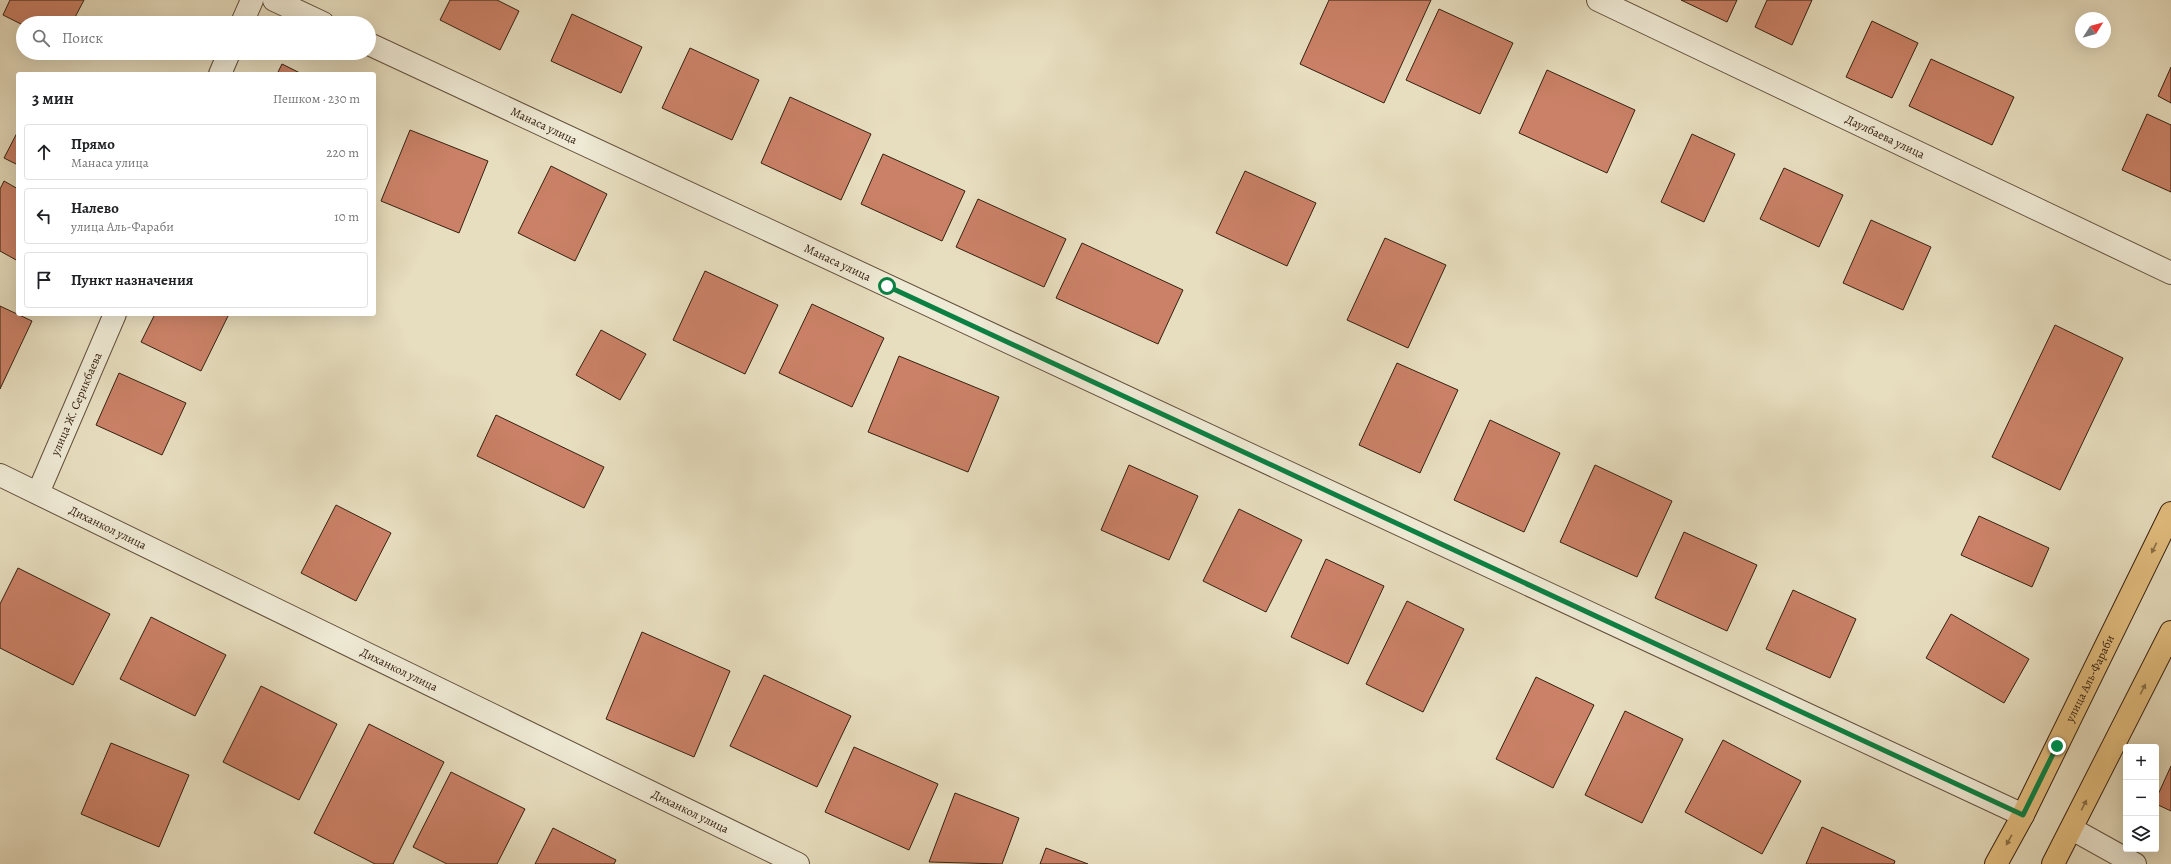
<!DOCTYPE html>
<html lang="ru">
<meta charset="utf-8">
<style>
:root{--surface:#fff;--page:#f6f6f6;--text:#202124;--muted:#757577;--line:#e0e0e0}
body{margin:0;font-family:Alegreya,serif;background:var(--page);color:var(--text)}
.controls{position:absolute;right:12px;bottom:12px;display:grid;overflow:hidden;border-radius:4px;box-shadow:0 4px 16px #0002}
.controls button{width:36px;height:36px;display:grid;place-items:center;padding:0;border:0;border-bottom:1px solid var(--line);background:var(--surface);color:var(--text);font:20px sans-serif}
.compass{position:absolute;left:2075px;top:12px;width:36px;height:36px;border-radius:50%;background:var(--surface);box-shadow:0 4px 16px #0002;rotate:53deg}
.stop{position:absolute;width:12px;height:12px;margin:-9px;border:3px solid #0b8043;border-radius:50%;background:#fff}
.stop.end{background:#0b8043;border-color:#fff;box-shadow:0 1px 4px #0008}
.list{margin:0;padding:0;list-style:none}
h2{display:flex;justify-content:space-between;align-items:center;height:52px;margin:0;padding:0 16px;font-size:17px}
h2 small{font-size:13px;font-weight:400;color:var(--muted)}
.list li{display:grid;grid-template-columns:26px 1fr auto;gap:12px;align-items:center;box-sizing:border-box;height:56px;margin:0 8px 8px;padding:0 8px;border:1px solid var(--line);border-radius:4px}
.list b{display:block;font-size:15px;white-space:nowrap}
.list p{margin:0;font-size:13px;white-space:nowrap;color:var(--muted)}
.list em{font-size:13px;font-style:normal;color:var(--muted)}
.icon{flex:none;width:22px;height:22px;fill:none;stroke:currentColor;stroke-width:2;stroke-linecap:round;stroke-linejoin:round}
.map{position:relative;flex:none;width:2171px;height:864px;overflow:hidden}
.search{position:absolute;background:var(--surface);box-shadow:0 4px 16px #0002;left:16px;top:16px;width:360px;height:44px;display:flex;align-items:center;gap:10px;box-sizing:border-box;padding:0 14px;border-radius:22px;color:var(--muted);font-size:15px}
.panel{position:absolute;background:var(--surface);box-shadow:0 4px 16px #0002;left:16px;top:72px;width:360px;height:244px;border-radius:4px}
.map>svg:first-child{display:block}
.building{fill:#ca8167;stroke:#352010}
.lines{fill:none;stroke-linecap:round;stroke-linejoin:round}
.minor-casing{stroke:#62503c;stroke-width:24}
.major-casing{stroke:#352010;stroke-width:24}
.minor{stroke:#efead5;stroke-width:22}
.major{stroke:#e4bf80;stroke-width:22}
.oneway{fill:#8c7048}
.route{stroke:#0b8043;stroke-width:5}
.labels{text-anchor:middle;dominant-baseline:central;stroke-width:4;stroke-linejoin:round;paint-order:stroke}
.street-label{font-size:12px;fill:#352010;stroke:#efead5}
</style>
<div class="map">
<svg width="2171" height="864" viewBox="0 0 2171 864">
<rect width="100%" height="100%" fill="#e7debf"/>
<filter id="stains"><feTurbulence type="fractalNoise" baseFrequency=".005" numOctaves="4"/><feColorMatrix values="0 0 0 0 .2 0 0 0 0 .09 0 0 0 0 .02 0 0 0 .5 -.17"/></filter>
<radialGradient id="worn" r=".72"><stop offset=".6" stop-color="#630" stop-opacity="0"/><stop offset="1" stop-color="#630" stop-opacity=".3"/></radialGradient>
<path class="building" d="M10 0H84L72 23H23V25L3 15Z
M450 0H497L519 11 500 50 440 20Z
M1329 0H1431L1384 103 1300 64Z
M1681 0H1737L1727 22Z
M1767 0H1812L1792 45 1755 27Z
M1439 9 1513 43 1480 114 1406 80Z
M572 14 642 47 621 93 551 61Z
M1872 21 1918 43 1892 98 1846 77Z
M690 48 759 80 732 140 662 108Z
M1931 59 2014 97 1992 145 1909 106Z
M282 64 302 74H277Z
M2171 67V103L2158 96Z
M1547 70 1635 110 1607 173 1519 133Z
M790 97 871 134 841 200 761 163Z
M2147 114 2171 125V192L2122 170Z
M410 130 488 161 459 233 381 201Z
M18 131V165L4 158Z
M1692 134 1735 154 1704 222 1661 202Z
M883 154 965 191 942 241 861 204Z
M551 166 607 194 575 261 518 233Z
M1784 168 1843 195 1819 247 1760 219Z
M1245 171 1316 203 1287 266 1216 233Z
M4 181 18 189V261L0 251V189Z
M978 199 1066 239 1044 287 956 247Z
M1871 220 1931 247 1903 310 1843 283Z
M1385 238 1446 265 1408 348 1347 320Z
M1082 243 1183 290 1158 344 1056 298Z
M705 271 778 305 745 374 673 340Z
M812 304 884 338 852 407 779 373Z
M0 306 32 321 0 389Z
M155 314H229L201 371 141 342Z
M2055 325 2123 358 2060 490 1992 457Z
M601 330 646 354 620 400 576 375Z
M899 356 999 397 968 472 868 432Z
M1397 363 1458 390 1420 473 1359 445Z
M119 373 186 403 162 455 96 425Z
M496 415 604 467 584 508 477 456Z
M1490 420 1560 453 1524 532 1454 500Z
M1129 465 1198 496 1169 560 1101 530Z
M1595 465 1672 501 1637 577 1560 542Z
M336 505 391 533 356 601 301 573Z
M1239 509 1302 540 1266 612 1203 581Z
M1979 516 2049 548 2032 587 1961 555Z
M1684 532 1757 565 1727 631 1655 598Z
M1326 559 1384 586 1348 664 1291 637Z
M18 568 110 614 73 685 0 648V604Z
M1793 590 1856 619 1830 678 1766 649Z
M1407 601 1464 629 1423 712 1366 684Z
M1951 614 2029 659 2004 703 1926 658Z
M151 617 226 655 195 716 120 679Z
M642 632 730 671 694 757 606 719Z
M764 675 851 716 817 787 730 746Z
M1536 677 1594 705 1553 788 1496 759Z
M261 686 337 724 299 800 223 762Z
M1625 711 1683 739 1642 823 1585 795Z
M369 724 444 762 393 864H375L314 833Z
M1723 740 1801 781 1762 854 1685 812Z
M111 743 189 775 159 847 81 814Z
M854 747 938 784 909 850 825 812Z
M2171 766V811L2156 804V799Z
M451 772 525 809 497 864H447L413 847Z
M955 793 1019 818 1002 864 929 862Z
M1822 827 1895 861 1894 864H1806Z
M553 828 616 860 614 864H535Z
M1046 848 1088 864H1040Z"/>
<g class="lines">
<defs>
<g id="minor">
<path d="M274 0 323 23"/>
<path id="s1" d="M1598 0 2171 273"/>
<path d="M242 23 252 0"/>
<path id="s2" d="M369 44 2023 815"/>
<path d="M220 74 229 53"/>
<path id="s3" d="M0 475 798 864"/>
<path id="s4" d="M38 493 115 314"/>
<path d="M2072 829 2135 864"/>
</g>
<g id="major">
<path id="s5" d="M1996 864 2023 815 2171 513"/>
<path d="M2053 864 2171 632"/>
</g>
</defs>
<use href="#minor" class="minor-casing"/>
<use href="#major" class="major-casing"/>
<use href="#minor" class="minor"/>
<use href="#major" class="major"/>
</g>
<defs><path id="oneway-solid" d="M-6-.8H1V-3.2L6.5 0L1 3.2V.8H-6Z"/></defs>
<g class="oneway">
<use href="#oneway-solid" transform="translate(2154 548) rotate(116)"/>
<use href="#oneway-solid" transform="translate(2143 689) rotate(-63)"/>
<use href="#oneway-solid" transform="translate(2084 805) rotate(-63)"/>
<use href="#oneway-solid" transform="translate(2009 840) rotate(119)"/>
</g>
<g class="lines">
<path class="route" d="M887 286 2023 815 2057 746"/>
</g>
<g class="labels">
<g class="street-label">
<text stroke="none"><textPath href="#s2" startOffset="193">Манаса улица</textPath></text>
<text stroke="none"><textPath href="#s1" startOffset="318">Даулбаева улица</textPath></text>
<text stroke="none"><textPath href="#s2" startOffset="517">Манаса улица</textPath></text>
<text stroke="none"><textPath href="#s4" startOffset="97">улица Ж. Серикбаева</textPath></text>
<text stroke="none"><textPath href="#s3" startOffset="120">Диханкол улица</textPath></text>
<text stroke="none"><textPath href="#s3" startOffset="444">Диханкол улица</textPath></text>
<text stroke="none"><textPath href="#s5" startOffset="208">улица Аль-Фараби</textPath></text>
<text stroke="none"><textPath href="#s3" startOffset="768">Диханкол улица</textPath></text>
</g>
</g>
<rect width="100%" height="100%" filter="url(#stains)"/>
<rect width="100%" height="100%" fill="url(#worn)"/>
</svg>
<div class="controls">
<button>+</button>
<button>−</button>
<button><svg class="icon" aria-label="layers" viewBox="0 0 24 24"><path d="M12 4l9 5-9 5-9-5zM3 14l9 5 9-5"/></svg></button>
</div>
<svg class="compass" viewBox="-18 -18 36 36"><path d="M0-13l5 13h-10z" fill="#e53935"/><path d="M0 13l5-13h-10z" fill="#757577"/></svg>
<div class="stop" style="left:887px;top:286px"></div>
<div class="stop end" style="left:2057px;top:746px"></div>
<div class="search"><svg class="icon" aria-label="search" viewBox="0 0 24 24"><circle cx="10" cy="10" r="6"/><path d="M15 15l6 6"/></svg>Поиск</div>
<section class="panel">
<h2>3 мин<small>Пешком · 230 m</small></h2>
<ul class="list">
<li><svg class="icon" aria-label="ahead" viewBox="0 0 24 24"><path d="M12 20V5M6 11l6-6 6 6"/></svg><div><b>Прямо</b><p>Манаса улица</p></div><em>220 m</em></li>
<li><svg class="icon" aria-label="left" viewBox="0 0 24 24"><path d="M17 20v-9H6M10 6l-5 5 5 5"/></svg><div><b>Налево</b><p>улица Аль-Фараби</p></div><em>10 m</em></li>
<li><svg class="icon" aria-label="arrive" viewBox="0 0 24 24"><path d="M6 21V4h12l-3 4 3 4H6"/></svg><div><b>Пункт назначения</b></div></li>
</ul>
</section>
</div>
